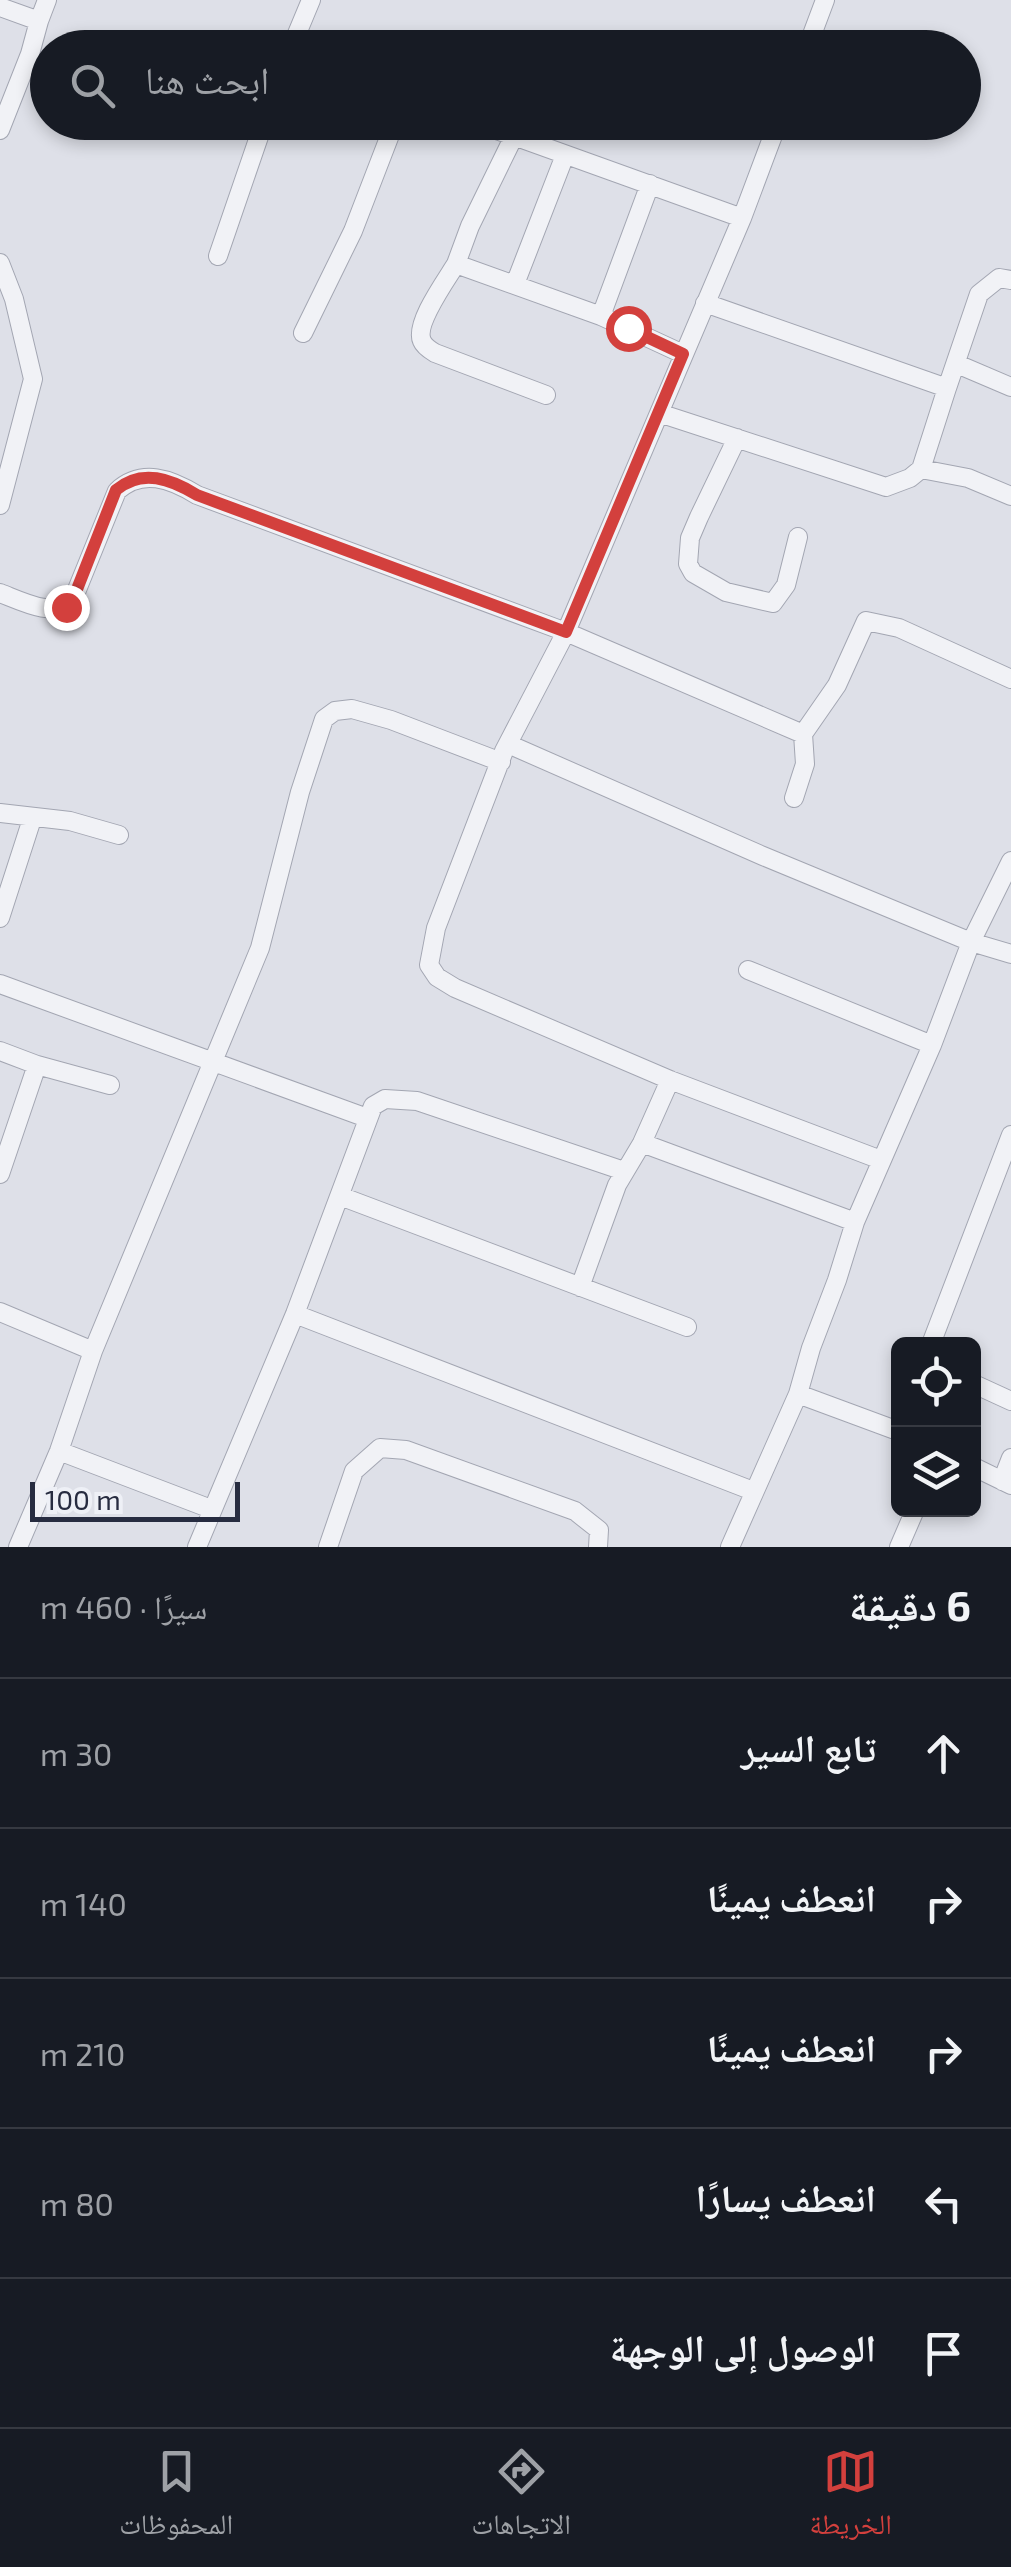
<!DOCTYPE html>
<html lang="ar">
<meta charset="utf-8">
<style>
:root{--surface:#171b24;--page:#242831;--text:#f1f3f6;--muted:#9ea1a6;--line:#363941;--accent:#d3403d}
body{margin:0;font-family:"Exo 2","Noto Naskh Arabic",sans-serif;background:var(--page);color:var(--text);direction:rtl}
.controls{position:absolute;right:30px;bottom:30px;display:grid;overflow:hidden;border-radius:15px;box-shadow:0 5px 15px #0003}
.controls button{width:90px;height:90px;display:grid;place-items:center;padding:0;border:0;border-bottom:2px solid var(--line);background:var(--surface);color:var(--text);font:50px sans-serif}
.scale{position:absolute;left:30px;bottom:25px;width:210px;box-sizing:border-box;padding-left:10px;border:5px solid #272c40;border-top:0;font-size:28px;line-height:35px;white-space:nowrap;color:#272c40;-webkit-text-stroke:8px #eef0f6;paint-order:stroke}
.stop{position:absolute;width:30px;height:30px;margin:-22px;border:8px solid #d3403d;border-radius:50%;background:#fff}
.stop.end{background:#d3403d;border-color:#fff;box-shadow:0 2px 10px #0008}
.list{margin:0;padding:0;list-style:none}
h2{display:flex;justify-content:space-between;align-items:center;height:130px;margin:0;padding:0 40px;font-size:42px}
h2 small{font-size:32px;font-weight:400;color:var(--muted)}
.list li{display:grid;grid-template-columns:65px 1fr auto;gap:30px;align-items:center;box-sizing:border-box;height:150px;padding:0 40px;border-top:2px solid var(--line)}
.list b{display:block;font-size:38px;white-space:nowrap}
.list em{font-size:32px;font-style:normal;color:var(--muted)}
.icon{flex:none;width:55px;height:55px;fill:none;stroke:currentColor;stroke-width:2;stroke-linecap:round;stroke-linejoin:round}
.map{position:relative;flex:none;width:1011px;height:1547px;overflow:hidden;direction:ltr}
.search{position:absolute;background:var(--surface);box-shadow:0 5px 15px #0003;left:30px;right:30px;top:30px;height:110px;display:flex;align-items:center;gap:25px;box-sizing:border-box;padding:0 35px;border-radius:55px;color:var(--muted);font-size:38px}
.sheet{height:880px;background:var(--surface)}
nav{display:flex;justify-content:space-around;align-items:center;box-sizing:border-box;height:140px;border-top:2px solid var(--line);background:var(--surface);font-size:28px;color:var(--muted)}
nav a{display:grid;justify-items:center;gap:5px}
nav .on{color:var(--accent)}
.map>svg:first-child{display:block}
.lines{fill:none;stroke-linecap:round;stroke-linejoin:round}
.street-casing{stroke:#a3a6b2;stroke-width:20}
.street{stroke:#f1f2f6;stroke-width:18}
.route{stroke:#d3403d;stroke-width:12}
</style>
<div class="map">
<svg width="1011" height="1547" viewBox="0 0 1011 1547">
<rect width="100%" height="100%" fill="#dee0e8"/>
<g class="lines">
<defs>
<path id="street" d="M0 7 39 21 47 0
M291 48 311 0
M807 48 825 0
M473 122 514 136
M778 122 742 218 566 632 504 751 436 928 429 965 437 977 455 988 670 1080 881 1160
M0 130 30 54 39 21
M218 256 264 122
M0 263 14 299 33 379 0 505
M456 264C447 279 414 324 422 341 424 346 430 350 435 353L546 395
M515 284 565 155
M705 303 947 388 979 294 999 278 1011 280
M601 316 650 184
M303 333 353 231 395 122
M683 354 601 316 456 264 470 226 514 136 742 218
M957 364 1011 387
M947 388 921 469 968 478 1011 496
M659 413 886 487 910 478 921 469
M737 438 699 517 690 538 688 564 693 573 726 592 773 603 786 585 798 537
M0 593C21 601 53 618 72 602L117 491C142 468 171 479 197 495L566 632 803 734 805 764 794 798
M803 734 837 685 866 621 899 628 1011 679
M508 744 763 856 971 942 1011 954
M0 813 70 821 119 835
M0 918 32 819
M748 970 932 1045
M0 984 367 1118
M0 1051 37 1065 0 1174
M37 1065 110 1085
M642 1143 855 1222
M340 1196 687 1327
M580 1287 617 1185 642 1143 670 1080
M0 1312 93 1351
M295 1314 753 1491
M931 1344 1011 1135
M974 1384 1011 1401
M798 1394 898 1431
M59 1451 211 1509
M974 1467 1011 1485
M1002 1481 1011 1458
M18 1547 59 1451 93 1351 260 948 300 792 324 719 335 711 352 709 391 720 501 762
M197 1547 295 1314 373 1106 385 1099 417 1101 624 1171
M328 1547 354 1471 380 1448 406 1450 575 1511 599 1530 598 1547
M730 1547 798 1394 811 1348 837 1280 855 1222 932 1045 971 942 1011 861
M899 1547 915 1510"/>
</defs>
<use href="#street" class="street-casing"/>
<use href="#street" class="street"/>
</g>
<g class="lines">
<path class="route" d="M66 607 72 602 116 490C142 468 171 479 197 495L566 632 683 354 628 328"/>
</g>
</svg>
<div class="controls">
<button><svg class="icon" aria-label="locate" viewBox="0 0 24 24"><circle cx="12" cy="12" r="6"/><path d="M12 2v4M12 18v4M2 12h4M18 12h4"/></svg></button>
<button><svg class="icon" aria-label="layers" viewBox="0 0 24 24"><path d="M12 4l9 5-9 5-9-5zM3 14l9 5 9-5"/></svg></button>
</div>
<div class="scale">100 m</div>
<div class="stop" style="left:628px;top:328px"></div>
<div class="stop end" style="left:66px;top:607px"></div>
<div class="search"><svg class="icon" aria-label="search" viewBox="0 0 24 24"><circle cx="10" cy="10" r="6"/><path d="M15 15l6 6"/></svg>ابحث هنا</div>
</div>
<section class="sheet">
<h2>6 دقيقة<small>سيرًا · 460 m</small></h2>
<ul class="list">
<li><svg class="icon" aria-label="ahead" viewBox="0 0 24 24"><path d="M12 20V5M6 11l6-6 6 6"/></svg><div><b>تابع السير</b></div><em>30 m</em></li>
<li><svg class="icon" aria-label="right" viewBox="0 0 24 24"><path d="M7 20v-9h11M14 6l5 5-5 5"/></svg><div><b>انعطف يمينًا</b></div><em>140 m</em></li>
<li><svg class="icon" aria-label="right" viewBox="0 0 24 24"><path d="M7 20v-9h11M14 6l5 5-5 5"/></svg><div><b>انعطف يمينًا</b></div><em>210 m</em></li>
<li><svg class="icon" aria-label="left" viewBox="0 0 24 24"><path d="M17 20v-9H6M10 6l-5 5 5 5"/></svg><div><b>انعطف يسارًا</b></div><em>80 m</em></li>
<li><svg class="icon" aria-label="arrive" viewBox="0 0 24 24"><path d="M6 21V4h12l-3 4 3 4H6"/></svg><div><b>الوصول إلى الوجهة</b></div></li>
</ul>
</section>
<nav>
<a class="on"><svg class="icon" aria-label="map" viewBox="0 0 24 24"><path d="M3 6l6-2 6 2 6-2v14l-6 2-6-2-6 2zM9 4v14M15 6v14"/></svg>الخريطة</a>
<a><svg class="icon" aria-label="directions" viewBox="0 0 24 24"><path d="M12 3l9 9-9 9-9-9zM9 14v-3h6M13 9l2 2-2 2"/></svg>الاتجاهات</a>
<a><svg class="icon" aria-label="saved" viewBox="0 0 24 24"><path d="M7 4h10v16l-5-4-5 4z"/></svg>المحفوظات</a>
</nav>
